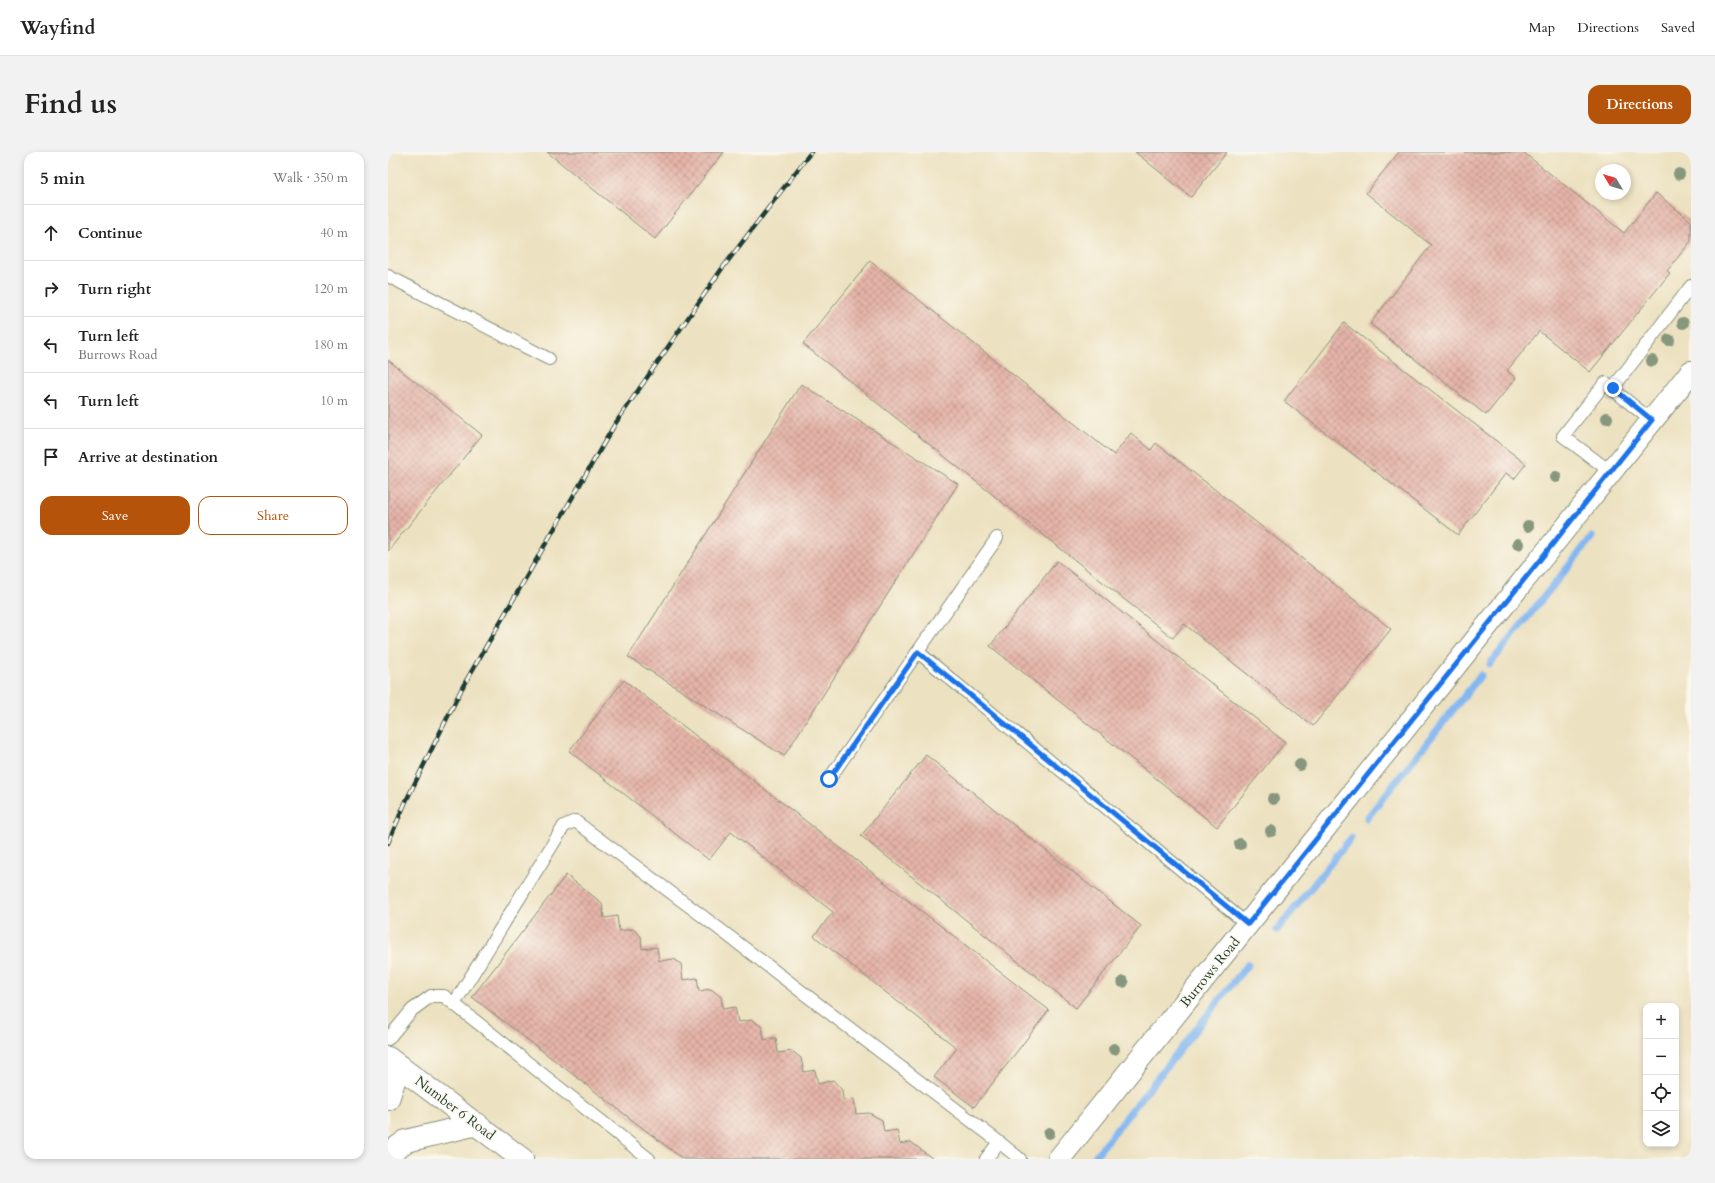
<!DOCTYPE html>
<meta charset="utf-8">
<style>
:root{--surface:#fff;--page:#f2f2f2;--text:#222;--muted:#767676;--line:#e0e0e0;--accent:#b45309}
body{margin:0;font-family:Cardo,serif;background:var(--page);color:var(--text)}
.controls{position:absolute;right:12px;bottom:12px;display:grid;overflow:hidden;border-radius:8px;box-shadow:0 2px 6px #0003}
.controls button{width:36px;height:36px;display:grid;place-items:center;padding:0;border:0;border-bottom:1px solid var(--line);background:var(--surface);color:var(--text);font:20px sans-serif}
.compass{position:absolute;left:1207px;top:12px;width:36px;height:36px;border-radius:50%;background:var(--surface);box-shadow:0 2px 6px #0003;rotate:308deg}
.stop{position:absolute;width:12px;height:12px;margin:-9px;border:3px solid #1a73e8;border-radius:50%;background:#fff}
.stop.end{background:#1a73e8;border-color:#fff;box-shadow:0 1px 4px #0008}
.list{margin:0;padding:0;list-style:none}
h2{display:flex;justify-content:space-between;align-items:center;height:52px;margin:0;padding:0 16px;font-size:17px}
h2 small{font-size:13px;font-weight:400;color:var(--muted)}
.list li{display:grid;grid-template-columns:26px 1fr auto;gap:12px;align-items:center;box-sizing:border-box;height:56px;padding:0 16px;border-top:1px solid var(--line)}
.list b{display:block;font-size:15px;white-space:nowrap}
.list p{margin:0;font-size:13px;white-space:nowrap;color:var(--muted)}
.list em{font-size:13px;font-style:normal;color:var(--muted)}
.actions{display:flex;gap:8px;padding:12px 16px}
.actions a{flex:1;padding:9px 0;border:1px solid var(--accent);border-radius:12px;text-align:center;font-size:14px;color:var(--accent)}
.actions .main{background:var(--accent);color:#fff}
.icon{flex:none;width:22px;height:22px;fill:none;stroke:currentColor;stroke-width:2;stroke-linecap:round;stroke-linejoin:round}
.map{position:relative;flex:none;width:1303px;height:1007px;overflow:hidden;border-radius:12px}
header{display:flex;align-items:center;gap:24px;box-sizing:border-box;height:56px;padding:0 20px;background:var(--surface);border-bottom:1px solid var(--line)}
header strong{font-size:19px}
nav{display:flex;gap:22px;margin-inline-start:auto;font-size:14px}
.intro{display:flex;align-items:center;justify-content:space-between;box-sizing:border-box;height:96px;padding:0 24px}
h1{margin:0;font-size:28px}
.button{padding:10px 18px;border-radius:12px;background:var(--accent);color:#fff;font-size:14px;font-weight:700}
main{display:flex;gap:24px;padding:0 24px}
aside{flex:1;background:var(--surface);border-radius:12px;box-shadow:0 2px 6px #0003}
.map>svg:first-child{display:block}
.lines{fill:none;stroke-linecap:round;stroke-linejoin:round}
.stream{stroke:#83b7f1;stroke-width:7}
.building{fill:url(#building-cross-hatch)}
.service-casing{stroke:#868f7a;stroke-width:14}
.minor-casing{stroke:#868f7a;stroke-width:24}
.tertiary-casing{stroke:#868f7a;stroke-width:24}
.service{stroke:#fff;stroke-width:12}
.minor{stroke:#fff;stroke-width:22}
.tertiary{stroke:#fff;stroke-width:22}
.rail-casing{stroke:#1f3d34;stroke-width:4.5}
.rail{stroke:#fbf7ec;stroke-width:3;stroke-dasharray:9;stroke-linecap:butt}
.tree{fill:#87977d}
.route{stroke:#1a73e8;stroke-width:5}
.labels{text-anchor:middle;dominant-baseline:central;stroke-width:3;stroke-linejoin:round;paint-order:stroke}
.street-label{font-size:14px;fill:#1f3d34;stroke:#fbf7ec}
</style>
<header>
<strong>Wayfind</strong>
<nav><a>Map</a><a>Directions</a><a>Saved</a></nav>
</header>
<div class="intro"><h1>Find us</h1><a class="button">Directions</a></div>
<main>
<aside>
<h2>5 min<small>Walk · 350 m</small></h2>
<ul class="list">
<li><svg class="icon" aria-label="ahead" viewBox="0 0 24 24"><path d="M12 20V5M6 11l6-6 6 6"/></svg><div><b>Continue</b></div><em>40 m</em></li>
<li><svg class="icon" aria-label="right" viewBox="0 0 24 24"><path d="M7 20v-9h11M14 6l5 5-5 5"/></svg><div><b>Turn right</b></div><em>120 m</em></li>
<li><svg class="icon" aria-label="left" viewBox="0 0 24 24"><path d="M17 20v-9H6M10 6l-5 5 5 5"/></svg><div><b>Turn left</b><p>Burrows Road</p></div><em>180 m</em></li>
<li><svg class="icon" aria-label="left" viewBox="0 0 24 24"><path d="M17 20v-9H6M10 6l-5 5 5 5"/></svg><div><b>Turn left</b></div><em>10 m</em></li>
<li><svg class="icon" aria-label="arrive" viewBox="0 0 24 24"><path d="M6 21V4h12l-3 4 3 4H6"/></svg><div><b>Arrive at destination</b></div></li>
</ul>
<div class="actions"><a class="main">Save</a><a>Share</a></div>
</aside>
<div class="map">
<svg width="1303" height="1007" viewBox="0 0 1303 1007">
<defs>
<pattern id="building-cross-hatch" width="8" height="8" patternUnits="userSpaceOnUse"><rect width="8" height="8" fill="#e6b4a9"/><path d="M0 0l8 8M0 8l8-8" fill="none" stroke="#ba948a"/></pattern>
</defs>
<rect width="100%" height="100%" fill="#fbf7ec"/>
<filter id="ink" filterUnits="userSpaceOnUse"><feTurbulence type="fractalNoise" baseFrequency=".025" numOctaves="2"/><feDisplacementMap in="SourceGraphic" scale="8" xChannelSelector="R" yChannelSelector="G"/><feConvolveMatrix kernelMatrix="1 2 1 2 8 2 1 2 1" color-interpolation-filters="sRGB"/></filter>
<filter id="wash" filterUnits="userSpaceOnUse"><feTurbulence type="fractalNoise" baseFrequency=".012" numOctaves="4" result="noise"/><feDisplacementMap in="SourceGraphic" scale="16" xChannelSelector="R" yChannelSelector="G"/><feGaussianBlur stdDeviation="0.9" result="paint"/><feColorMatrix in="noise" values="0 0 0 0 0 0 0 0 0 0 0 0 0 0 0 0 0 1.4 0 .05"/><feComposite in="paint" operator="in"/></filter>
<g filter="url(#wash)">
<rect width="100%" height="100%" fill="#ece1c0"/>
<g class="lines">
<path class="stream" d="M1102 512 1204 385
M979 666 1093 523
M889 778 963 686
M705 1007 860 812"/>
</g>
<g id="blocks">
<path class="building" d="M159 0H336L267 87Z
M747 0H839L803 45Z
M1011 0H1135L1236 81 1268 41 1303 69V89L1279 119 1282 121 1202 220 1151 179 1119 219 1128 226 1098 263 982 172 1043 93 978 41Z
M482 109 726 303 743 281 763 298 768 291 1003 477 925 574 796 472 785 486 415 192Z
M956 171 1138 312 1126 327 1118 321 1070 383 896 249Z
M0 208 94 283 0 399Z
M413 232 570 332 396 604 240 505Z
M669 409 897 590 829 675 602 494Z
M236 528 661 858 586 955 546 925 569 896 426 784 445 760 343 680 321 708 181 599Z
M538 603 753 774 688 856 473 684Z
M178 723 214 751 216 766 229 764 231 779 245 777 253 784 254 797 269 795 271 809 286 807 293 812 295 828 309 826 311 839 323 837 333 845 335 857 347 855 350 870 364 868 374 875 376 888 388 886 390 901 404 899 413 906 416 920 427 918 430 932 445 928 454 938 455 948 466 947 468 962 481 961 494 968 496 980 509 978 512 992 523 990 545 1007H295L84 845Z"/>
</g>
</g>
<g filter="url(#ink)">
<use href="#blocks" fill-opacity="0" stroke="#868f7a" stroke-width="1"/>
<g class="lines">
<defs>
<path id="service" d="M0 124 161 207
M1225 236 1303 134
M1223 320 1175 284 1217 231 1264 269
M530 500 860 773
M441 627 609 386
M66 852 176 674 187 669 313 763 611 990
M0 887 24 858 43 844H56L261 1007
M598 1007 611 990 632 1007"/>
<path id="minor" d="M671 1007 1303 220"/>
<path id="tertiary" d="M0 906 134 1007
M0 947 11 914
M0 1002 18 989 89 972"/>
</defs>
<use href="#service" class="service-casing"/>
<use href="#minor" class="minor-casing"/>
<use href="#tertiary" class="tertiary-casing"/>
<use href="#service" class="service"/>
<use href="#minor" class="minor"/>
<use href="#tertiary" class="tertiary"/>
<defs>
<path id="rail" d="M0 691 18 649 74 536 227 272 333 118 423 0"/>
</defs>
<use href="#rail" class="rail-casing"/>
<use href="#rail" class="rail"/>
</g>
<g class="tree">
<circle cx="1291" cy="22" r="6"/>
<circle cx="1295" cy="171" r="6"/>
<circle cx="1281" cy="188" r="6"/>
<circle cx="1264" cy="209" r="6"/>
<circle cx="1219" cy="266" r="6"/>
<circle cx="1168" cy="325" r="6"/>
<circle cx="1140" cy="374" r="6"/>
<circle cx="1130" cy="392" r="6"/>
<circle cx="912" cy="613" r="6"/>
<circle cx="885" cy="647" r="6"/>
<circle cx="883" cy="679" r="6"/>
<circle cx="852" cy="692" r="6"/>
<circle cx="735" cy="830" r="6"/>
<circle cx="726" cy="897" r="6"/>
<circle cx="661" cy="981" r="6"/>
</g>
</g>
<g class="lines" filter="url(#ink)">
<path class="route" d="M441 627 530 500 860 772 1264 268 1225 236"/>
</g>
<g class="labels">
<g class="street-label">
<text transform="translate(822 820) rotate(-51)">Burrows Road</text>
<text transform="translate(67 956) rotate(37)">Number 6 Road</text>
</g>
</g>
</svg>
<div class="controls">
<button>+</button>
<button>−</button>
<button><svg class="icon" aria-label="locate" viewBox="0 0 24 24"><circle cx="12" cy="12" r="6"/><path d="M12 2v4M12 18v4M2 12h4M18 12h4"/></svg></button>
<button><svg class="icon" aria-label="layers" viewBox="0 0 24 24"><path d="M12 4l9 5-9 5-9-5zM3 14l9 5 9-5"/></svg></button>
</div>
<svg class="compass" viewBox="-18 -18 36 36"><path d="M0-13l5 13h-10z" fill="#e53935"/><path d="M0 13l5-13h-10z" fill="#767676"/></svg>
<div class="stop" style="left:441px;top:627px"></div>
<div class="stop end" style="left:1225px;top:236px"></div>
</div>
</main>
